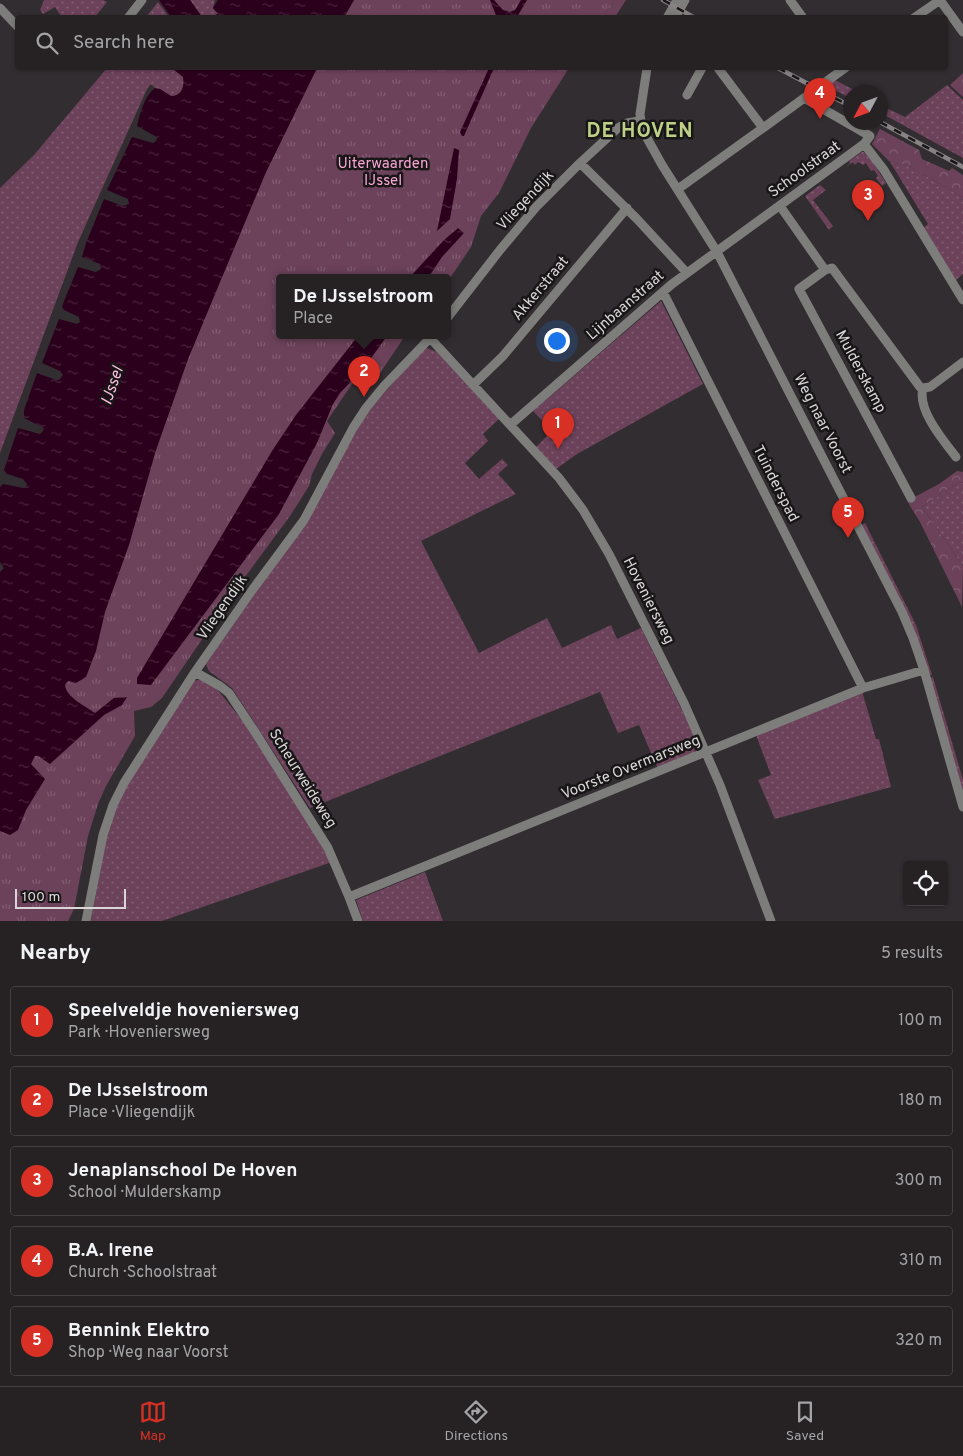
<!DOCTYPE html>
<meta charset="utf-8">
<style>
:root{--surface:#262224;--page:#322f31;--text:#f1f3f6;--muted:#a4a4a6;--line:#423f41;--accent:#d93025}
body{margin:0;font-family:Overpass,sans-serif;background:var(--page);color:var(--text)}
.controls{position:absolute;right:15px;bottom:15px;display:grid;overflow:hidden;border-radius:5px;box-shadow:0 1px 4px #0004}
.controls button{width:45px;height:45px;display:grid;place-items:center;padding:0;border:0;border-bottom:1px solid var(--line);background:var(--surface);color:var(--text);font:25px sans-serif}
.compass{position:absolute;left:843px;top:85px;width:45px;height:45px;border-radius:50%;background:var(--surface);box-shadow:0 1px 4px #0004;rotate:229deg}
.scale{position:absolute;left:15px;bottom:12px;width:111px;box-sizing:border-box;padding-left:5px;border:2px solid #dad6d8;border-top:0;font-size:14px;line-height:18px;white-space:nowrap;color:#dad6d8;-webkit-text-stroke:4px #191617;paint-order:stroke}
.you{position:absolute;left:556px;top:340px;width:18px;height:18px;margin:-12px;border:4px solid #fff;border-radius:50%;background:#1a73e8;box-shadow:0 0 0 8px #1a73e833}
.badge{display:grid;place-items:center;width:32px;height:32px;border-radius:50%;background:var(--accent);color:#fff;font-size:16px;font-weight:700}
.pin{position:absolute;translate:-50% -41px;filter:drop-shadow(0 1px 2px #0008)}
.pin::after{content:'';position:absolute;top:26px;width:18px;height:15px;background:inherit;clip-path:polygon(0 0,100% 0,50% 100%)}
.popup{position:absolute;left:276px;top:274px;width:175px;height:65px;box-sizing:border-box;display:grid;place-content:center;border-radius:5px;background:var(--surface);filter:drop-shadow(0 1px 4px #0005);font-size:16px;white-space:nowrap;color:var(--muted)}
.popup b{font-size:19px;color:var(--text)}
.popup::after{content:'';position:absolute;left:50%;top:100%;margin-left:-10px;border:10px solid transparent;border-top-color:var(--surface)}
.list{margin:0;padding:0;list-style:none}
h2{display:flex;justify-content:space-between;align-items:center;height:65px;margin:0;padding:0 20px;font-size:21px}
h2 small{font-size:16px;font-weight:400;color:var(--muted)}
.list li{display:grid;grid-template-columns:32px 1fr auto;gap:15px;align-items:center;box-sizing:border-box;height:70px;margin:0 10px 10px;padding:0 10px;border:1px solid var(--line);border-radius:5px}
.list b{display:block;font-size:19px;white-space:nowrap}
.list p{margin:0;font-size:16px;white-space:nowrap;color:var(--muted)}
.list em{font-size:16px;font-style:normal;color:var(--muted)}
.icon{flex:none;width:28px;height:28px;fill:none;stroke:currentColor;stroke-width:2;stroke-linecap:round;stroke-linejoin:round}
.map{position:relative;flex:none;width:963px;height:921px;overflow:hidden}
.search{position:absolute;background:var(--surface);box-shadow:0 1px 4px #0004;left:15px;right:15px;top:15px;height:55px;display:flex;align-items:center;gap:12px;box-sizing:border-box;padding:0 18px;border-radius:5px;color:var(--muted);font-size:19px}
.sheet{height:465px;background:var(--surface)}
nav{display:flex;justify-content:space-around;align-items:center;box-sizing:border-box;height:70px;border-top:1px solid var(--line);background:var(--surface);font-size:14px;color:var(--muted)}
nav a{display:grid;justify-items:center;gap:2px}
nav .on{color:var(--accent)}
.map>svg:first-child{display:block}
.grass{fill:url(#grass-dots)}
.forest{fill:url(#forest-crowns)}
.park{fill:url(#park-tufts)}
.water{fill:url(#water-ripples)}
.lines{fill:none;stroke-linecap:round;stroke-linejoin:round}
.minor-tunnel{stroke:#4b4649;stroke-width:9;stroke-dasharray:9 4.5;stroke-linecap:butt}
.minor{stroke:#7d7e7b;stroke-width:9}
.rail-casing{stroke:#878385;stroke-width:4.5}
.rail{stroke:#191617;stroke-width:2.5;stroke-dasharray:8;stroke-linecap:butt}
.labels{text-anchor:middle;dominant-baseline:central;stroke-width:5;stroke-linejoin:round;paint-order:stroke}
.park-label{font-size:15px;fill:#f7a5d3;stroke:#191617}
.street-label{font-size:15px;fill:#dad6d8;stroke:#191617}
.water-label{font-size:16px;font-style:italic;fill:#fdbee0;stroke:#191617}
.district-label{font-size:20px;font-weight:bold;letter-spacing:1px;fill:#bdd086;stroke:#191617}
</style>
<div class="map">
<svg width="963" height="921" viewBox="0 0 963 921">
<defs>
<pattern id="grass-dots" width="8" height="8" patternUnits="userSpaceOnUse" patternTransform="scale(1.25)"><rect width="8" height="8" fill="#6c425a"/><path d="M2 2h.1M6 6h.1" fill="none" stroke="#805d71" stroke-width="1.8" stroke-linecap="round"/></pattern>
<pattern id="forest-crowns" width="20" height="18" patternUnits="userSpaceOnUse" patternTransform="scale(1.25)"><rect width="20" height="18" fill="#6c425a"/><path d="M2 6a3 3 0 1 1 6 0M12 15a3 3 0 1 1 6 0" fill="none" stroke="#805d71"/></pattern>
<pattern id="park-tufts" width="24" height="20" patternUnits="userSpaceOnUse" patternTransform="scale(1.25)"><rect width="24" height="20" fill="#6c425a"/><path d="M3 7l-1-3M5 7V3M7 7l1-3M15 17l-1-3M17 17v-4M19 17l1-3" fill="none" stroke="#805d71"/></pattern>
<pattern id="water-ripples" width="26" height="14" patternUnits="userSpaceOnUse" patternTransform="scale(1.25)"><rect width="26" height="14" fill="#2b001c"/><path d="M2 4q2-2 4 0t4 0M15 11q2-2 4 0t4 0" fill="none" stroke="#49243c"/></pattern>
</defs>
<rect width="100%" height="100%" fill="#322d30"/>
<path class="grass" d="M44 0H103L107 2 95 17 62 18 55 7 43 14 40 10Z
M190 0H215L213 8 218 14 210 17H202Z
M158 2 169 17H146Z
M107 68H172L183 77C185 86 182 94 173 97L155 88 152 85H150L147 89 78 242 0 453V188L34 155Z
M833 79 858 92H850V98L825 85Z
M947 85 963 100V158L881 113 880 105 905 117Z
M862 152H864L872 161 886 183 882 186 876 178 878 176 874 170 871 171 866 163 863 165 858 162 855 165 853 162 846 167 850 163 849 161Z
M890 162 909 166 959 195 963 200V274L955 281 923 228 928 224Z
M820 185 826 190 813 200 833 226 829 230 805 196Z
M661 301 703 384 577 454 556 469 536 447 552 431 533 411Z
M427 348 437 352 499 419 483 434 488 441 465 463 479 479 502 459 508 465 498 474 516 494 421 541 479 653 547 618 562 648 611 625 617 639 641 628 697 740 694 754 658 769 639 725 618 733 600 692 310 808 232 688 209 671 206 664 301 528 366 414 419 353Z
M959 482 963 483V566L922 507Z
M865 523 916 625 932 675H929L921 649 862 525Z
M933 677 963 780V795L930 678Z
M202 679 213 684 254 735 332 862 162 921H91L105 844 113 814 124 788 194 681Z
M862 691 876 739H879L891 787 775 819 758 780 771 775 756 735Z
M425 872 443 921H363L356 900Z"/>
<path class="forest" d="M614 0H626L615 17H603Z
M880 129 919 150 922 159 949 171 952 168 963 175V200L959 195 909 166 890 162 872 144Z
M957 471 963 472V483L959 482 922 507 963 566 962 607 920 522 907 501 939 484Z"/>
<path class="park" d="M354 0H614L603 17 344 18Z
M317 68H569L531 128 499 193 481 216 471 247 448 281V278H280V336H405L376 379 363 369 358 375 327 421 335 433 322 454 312 474 309 486 290 516 239 585 162 698 151 707 134 711 135 736 106 786 98 804 88 836 74 909 68 921H0V822L140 465 156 450 188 359 227 262 266 172Z
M963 73V97L950 85Z"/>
<path class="water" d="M159 0H190L202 17H206H171Z
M218 0H354L344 17H209L218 14 213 8Z
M490 0H494L503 10 510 12 515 10 521 0H527L517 17 497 18Z
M172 68H317L266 172 188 359 156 450 129 545 105 612 96 651 86 677 76 683 68 681 65 685C66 697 85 706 95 713L114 698 127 697 122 705 104 715 50 764 38 756H35L31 764 45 779 26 810 18 830 10 835 0 831V572L4 568 0 562V487L3 484 23 488 26 487 27 484 23 479 7 474 4 470 18 428 40 434 43 431 44 428 24 418V410L37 373 56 380H59L63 375 60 371 42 363 59 319 77 324 80 322 79 317 64 310 62 307 64 301 78 267 96 272 101 269 100 264 82 257 86 243 104 199 123 206 129 204 128 199 107 190 132 137 153 143 156 141 157 138 155 136 137 126C140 114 144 96 155 88L160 89 171 96C181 96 185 87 183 77Z
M489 68H494L464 136H462L460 132Z
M454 148 459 150 457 179 450 219 437 231Z
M458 228 464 233 442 257 428 278H409L443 241Z
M358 336H387L364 368 340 393 333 404 317 443 279 514 151 685 137 684V678L272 451 296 415Z"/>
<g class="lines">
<path class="minor-tunnel" d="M811 93 827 81"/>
<path class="minor" d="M790 0 803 18
M940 0 963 32
M0 8 18 27
M128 18 142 0
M667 18 677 0
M675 18 685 0
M914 18 940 0
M647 68 640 114 642 129 662 165 717 252 902 612 913 638 924 670 963 807
M718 68 763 128 811 93
M827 81 845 68
M687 95 702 68
M864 144 884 170 963 300
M580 163 637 219 687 273
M678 189 763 128
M780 206 825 270 799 289 911 498
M825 270 832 268 920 387 923 388 930 387 963 362
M663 292 863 688
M448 317 500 250 536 207 580 163 618 128 627 123 639 121
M430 338 559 478 583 510 609 554 684 703 720 785 771 921
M473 385 503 356 627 208
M923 388C917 410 943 440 956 457
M510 425 672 284 864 144 870 136 804 98
M195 672 220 686 229 693 255 732 328 848 349 897 358 921
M349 897 863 688 924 670
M86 921 103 835 113 805 124 783 195 672 253 589 304 520 353 428 366 408 384 386 432 336"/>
<defs>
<path id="rail" d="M663 0 695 18
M778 68 850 106
M880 122 963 167"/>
</defs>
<use href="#rail" class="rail-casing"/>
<use href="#rail" class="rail"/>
</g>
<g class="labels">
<g class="park-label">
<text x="383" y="164">Uiterwaarden<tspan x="383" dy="17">IJssel</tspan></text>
</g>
<g class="street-label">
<text transform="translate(805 170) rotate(-36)">Schoolstraat</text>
<text transform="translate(526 201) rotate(-47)">Vliegendijk</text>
<text transform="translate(541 289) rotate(-50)">Akkerstraat</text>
<text transform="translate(626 306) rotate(-41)">Lijnbaanstraat</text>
<text transform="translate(860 372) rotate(62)">Mulderskamp</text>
<text transform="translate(822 424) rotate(63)">Weg naar Voorst</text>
<text transform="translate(775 484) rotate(63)">Tuinderspad</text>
<text transform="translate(648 601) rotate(63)">Hoveniersweg</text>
<text transform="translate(223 608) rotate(-55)">Vliegendijk</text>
<text transform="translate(631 768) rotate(-22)">Voorste Overmarsweg</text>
<text transform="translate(302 779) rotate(58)">Scheurweideweg</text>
</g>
<g class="water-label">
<text transform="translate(113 386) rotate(-71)">IJssel</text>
</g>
<g class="district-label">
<text x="640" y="132">DE HOVEN</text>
</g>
</g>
</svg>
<div class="controls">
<button><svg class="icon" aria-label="locate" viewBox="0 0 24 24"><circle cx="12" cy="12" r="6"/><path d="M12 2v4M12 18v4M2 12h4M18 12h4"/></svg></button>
</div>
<svg class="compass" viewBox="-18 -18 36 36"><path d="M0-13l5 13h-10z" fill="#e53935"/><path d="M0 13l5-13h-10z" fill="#a4a4a6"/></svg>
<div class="scale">100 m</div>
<div class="you"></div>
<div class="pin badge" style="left:558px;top:449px">1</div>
<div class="pin badge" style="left:364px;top:397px">2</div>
<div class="popup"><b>De IJsselstroom</b>Place</div>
<div class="pin badge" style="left:868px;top:221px">3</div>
<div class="pin badge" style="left:820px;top:119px">4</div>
<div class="pin badge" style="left:848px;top:538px">5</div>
<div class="search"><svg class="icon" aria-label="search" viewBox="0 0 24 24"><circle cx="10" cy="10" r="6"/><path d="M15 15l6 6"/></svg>Search here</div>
</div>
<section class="sheet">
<h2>Nearby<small>5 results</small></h2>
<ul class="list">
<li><span class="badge">1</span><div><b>Speelveldje hoveniersweg</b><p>Park · Hoveniersweg</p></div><em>100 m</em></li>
<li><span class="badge">2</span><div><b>De IJsselstroom</b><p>Place · Vliegendijk</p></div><em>180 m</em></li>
<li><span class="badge">3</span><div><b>Jenaplanschool De Hoven</b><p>School · Mulderskamp</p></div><em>300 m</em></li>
<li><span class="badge">4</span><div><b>B.A. Irene</b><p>Church · Schoolstraat</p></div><em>310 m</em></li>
<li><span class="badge">5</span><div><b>Bennink Elektro</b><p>Shop · Weg naar Voorst</p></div><em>320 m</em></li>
</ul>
</section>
<nav>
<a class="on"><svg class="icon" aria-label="map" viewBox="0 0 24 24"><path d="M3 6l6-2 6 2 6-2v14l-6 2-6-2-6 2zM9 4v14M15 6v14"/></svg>Map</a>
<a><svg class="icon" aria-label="directions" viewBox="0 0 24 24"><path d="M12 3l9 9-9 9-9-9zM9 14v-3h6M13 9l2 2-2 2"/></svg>Directions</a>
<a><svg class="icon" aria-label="saved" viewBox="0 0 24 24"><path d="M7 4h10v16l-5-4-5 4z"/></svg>Saved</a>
</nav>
